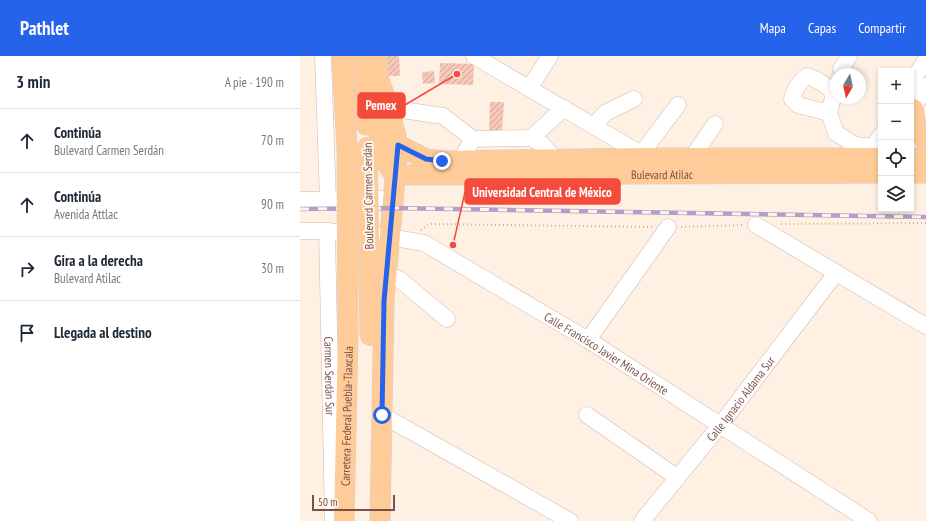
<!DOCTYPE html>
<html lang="es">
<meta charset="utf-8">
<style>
:root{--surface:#fff;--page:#f2f2f3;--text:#1f2937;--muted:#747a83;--line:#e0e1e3;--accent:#2563eb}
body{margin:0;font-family:"PT Sans Narrow",sans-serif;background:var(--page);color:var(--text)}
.controls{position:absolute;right:12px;top:12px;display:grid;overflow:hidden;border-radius:0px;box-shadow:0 2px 6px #0003}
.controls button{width:36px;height:36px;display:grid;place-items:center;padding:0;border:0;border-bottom:1px solid var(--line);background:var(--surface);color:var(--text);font:20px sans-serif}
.compass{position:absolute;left:530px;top:12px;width:36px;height:36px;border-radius:50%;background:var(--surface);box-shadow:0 2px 6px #0003;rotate:189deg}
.scale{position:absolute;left:12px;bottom:10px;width:83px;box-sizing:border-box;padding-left:4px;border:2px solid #795146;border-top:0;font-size:11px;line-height:14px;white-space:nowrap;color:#795146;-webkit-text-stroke:3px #fff4eb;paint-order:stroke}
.stop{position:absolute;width:12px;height:12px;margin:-9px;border:3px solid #2563eb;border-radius:50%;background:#fff}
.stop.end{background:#2563eb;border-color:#fff;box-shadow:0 1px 4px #0008}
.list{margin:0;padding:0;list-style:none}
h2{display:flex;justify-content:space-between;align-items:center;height:52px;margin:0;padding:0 16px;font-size:17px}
h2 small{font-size:13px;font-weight:400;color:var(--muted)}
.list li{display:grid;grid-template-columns:26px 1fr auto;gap:12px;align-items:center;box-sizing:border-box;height:64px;padding:0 16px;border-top:1px solid var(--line)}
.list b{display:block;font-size:15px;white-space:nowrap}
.list p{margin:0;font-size:13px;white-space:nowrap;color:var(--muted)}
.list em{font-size:13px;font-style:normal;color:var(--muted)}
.icon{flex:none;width:22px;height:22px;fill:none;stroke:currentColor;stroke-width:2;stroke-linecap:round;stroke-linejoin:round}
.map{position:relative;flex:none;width:626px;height:465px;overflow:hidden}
header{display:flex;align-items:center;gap:24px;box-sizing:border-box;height:56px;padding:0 20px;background:var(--accent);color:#fff}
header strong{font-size:19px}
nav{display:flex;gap:22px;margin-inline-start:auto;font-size:14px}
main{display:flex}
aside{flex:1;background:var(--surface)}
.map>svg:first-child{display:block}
.building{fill:url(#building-hatch)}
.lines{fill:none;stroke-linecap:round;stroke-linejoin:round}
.minor-casing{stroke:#d3b7aa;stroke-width:17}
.major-casing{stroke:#d9cecb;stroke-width:21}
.path{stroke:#dcab9a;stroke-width:2;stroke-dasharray:1 3;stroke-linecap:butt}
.minor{stroke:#fff;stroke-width:16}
.major{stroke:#ffcb99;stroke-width:20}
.rail-casing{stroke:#b0a0c9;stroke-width:4.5}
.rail{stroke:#fff4eb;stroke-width:3;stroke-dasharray:9;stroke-linecap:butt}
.major-bridge-casing{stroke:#d9cecb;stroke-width:21;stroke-linecap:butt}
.major-bridge{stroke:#ffcb99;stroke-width:20}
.route{stroke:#2563eb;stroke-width:5}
.labels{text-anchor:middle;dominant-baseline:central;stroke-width:4;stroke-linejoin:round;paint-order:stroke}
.street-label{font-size:12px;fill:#795146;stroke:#fff4eb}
.leader{fill:none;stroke:#f54b3b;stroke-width:1.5}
.callout-dot{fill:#f54b3b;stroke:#fff4eb;stroke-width:1.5}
.callout{fill:#f54b3b;stroke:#f54b3b;stroke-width:1.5}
.callout-label{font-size:13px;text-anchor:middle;font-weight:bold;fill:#fff}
</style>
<header>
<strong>Pathlet</strong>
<nav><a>Mapa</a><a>Capas</a><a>Compartir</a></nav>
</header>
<main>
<aside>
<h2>3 min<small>A pie · 190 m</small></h2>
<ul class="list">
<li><svg class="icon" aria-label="ahead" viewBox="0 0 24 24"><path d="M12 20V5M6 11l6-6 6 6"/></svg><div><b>Continúa</b><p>Bulevard Carmen Serdán</p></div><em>70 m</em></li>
<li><svg class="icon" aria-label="ahead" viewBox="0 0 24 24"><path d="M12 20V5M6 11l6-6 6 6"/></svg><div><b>Continúa</b><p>Avenida Attlac</p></div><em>90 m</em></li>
<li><svg class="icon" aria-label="right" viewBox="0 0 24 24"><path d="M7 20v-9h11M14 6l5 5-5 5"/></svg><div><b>Gira a la derecha</b><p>Bulevard Atilac</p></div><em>30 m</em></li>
<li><svg class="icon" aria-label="arrive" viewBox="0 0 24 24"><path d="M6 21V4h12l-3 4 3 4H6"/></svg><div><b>Llegada al destino</b></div></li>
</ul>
</aside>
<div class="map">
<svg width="626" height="465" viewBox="0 0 626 465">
<defs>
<pattern id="building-hatch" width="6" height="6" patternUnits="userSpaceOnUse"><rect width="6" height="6" fill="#f7c8b7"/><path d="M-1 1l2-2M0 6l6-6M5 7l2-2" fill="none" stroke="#cda597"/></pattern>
</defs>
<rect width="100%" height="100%" fill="#fef0e3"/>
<path class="building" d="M85 0H99L100 20H86Z
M140 7 174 8 173 29 139 28Z
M134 15 135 27 123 28 122 16Z
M190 46H204L202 76 189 75Z"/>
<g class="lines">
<defs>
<g id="minor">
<path d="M23 0 28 145"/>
<path d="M174 0 348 102"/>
<path d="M541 13 549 0"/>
<path d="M611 28 626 3"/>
<path d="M230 31 250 0"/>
<path d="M89 52 143 60 173 83"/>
<path d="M611 56 626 30"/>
<path d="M529 57 498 49 492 43C494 34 499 26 507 20 517 23 528 30 534 38L529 57 536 77 555 89 574 91"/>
<path d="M294 70 305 57 334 43"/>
<path d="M231 82 264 52"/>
<path d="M341 98 378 49"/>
<path d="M568 100 581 79"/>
<path d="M395 102V97L415 68"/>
<path d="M160 113V105L173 83 231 82 242 88 256 104"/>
<path d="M0 144 93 143"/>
<path d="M456 169 626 270"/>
<path id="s1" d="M0 175H27L89 181 124 187 288 284 569 465"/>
<path id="s2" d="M27 175 33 465"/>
<path d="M86 218 99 223 147 263"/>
<path d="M288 284 368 171"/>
<path d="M82 359 270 465"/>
<path d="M287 359 378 422"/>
<path id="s3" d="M342 465 421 368 536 217"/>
</g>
<g id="major">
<path d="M62 0 66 69"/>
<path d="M77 0 78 21 89 52 98 89 84 245 80 465"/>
<path d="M78 44C79 68 75 102 96 119"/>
<path d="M613 53 616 71 626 86"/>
<path d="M98 89 126 103 142 105 348 102H581"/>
<path d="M611 102 626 103"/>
<path d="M611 117H626"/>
<path id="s4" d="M96 119 581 117"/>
<path id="s5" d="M44 465 48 280"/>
</g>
</defs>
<use href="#minor" class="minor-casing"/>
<use href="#major" class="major-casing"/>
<path class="path" d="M481 168 626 167
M381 171 443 169
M121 174 129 168 353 171"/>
<use href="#minor" class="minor"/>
<use href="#major" class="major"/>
<defs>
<path id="rail" d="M0 153 93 152 626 161"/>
</defs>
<use href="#rail" class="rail-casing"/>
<use href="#rail" class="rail"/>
<defs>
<path id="major-bridge" d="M42 1 47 92 48 280
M67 91 70 280"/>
</defs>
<use href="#major-bridge" class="major-bridge-casing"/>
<use href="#major-bridge" class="major-bridge"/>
</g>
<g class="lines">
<path class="route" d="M82 359 84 245 98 89 126 103 142 105"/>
</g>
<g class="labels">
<g class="street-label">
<text stroke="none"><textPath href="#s4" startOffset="266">Bulevard Atilac</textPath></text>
<text transform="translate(68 140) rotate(-91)">Boulevard Carmen Serdán</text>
<text stroke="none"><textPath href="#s1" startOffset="338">Calle Francisco Javier Mina Oriente</textPath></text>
<text stroke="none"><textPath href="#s2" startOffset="145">Carmen Serdán Sur</textPath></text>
<text stroke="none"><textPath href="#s3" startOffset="157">Calle Ignacio Aldama Sur</textPath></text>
<text stroke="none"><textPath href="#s5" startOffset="105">Carretera Federal Puebla-Tlaxcala</textPath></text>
</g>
</g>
<path class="leader" d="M157 18L105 49M153 189L165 136"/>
<g class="callout-dot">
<circle cx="157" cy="18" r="4"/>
<circle cx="153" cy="189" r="4"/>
</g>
<g class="callout">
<rect x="58" y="37" width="47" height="25" rx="4"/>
<rect x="165" y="123" width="155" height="25" rx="4"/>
</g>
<g class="callout-label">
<text x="81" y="54">Pemex</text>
<text x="242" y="141">Universidad Central de México</text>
</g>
</svg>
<div class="controls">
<button>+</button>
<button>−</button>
<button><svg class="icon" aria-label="locate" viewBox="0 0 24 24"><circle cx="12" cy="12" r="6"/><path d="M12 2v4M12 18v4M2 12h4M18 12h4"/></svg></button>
<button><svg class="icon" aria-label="layers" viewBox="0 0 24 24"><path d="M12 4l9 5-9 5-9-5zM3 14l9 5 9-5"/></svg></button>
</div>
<svg class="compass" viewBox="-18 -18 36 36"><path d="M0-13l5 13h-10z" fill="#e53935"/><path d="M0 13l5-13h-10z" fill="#747a83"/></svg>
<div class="scale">50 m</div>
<div class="stop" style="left:82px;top:359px"></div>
<div class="stop end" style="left:142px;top:105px"></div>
</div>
</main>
